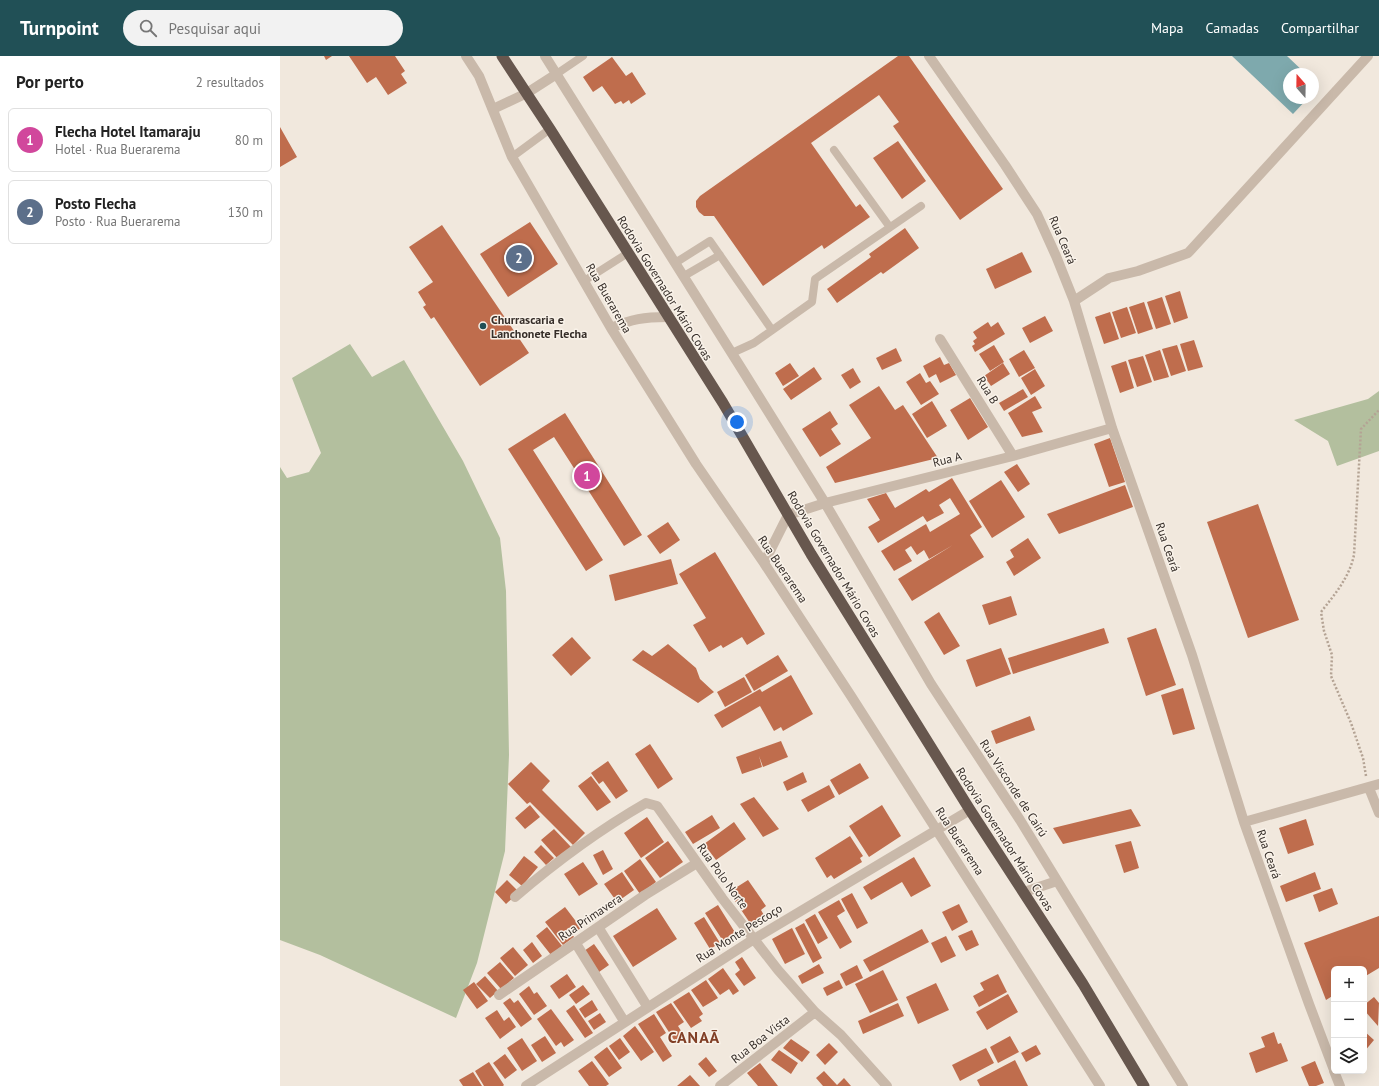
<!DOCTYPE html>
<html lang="pt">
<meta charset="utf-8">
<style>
:root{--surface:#fff;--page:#f2f2f2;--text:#222;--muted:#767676;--line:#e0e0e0;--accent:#215056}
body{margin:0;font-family:"PT Sans",sans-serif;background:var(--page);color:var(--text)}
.controls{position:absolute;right:12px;bottom:12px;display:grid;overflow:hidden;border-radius:6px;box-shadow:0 4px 16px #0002}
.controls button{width:36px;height:36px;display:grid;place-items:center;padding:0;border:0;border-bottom:1px solid var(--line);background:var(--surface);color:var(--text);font:20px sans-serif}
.compass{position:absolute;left:1003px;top:12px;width:36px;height:36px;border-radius:50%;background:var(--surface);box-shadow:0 4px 16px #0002;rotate:340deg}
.you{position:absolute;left:457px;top:366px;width:14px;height:14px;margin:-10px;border:3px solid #fff;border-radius:50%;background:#1a73e8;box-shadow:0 0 0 6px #1a73e833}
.badge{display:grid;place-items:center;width:26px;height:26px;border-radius:50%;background:var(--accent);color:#fff;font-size:13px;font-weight:700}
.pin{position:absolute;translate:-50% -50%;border:2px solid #fff;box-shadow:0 1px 4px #0006}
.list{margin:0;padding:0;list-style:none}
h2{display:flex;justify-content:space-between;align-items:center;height:52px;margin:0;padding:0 16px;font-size:17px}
h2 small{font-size:13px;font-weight:400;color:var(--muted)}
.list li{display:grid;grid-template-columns:26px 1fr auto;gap:12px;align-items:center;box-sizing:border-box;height:64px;margin:0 8px 8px;padding:0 8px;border:1px solid var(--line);border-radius:6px}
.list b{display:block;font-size:15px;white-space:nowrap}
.list p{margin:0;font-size:13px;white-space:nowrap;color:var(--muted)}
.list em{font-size:13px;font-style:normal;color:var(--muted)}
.icon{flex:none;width:22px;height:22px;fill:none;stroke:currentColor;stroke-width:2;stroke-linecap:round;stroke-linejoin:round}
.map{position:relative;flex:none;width:1099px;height:1030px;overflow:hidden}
header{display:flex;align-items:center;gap:24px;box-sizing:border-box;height:56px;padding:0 20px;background:var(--accent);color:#fff}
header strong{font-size:19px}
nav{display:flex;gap:22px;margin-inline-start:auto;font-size:14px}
.search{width:280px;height:36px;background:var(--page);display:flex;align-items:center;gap:10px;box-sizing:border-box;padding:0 14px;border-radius:22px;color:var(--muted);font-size:15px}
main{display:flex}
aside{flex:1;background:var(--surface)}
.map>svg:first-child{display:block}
.green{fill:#b3bf9e}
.water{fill:#7ea9ad}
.building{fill:#bf6d4d}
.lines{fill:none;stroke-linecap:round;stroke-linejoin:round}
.path{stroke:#b4a394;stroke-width:2.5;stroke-dasharray:2 2;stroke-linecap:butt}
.service{stroke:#c9b9aa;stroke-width:8}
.minor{stroke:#c9b9aa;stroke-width:10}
.trunk{stroke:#67574e;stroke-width:11}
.poi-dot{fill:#215056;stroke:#f9f2e9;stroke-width:1.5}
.labels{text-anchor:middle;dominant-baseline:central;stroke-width:3;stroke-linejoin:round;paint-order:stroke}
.street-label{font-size:12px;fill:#362e29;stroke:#f9f2e9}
.poi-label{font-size:12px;font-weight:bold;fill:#362e29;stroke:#f9f2e9;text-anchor:start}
.district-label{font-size:16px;font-weight:bold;letter-spacing:1px;fill:#813f26;stroke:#f9f2e9}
</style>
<header>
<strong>Turnpoint</strong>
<div class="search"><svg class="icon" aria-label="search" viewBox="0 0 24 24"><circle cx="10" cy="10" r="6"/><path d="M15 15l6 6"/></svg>Pesquisar aqui</div>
<nav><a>Mapa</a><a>Camadas</a><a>Compartilhar</a></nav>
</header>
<main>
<aside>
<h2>Por perto<small>2 resultados</small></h2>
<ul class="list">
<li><span class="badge" style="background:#d1479c">1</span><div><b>Flecha Hotel Itamaraju</b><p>Hotel · Rua Buerarema</p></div><em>80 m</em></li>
<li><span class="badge" style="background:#5c6f8a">2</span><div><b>Posto Flecha</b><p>Posto · Rua Buerarema</p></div><em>130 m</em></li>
</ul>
</aside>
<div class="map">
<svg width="1099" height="1030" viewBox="0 0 1099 1030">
<rect width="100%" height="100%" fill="#f1e8dd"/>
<path class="green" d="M70 288 92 321 124 304 183 405 220 482 226 535 229 699 225 795 197 907 176 962 40 899 0 884V411L7 422 29 416 41 397 12 322Z
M1099 335V395L1057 410 1048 385 1014 364 1088 343Z"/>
<path class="water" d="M952 0H1007L1026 18H1009V42H1028L1013 58Z"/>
<path class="building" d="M44 0H52L46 4Z
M69 0H115L125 15 121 18 127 27 108 39 96 21 87 27Z
M618 0H629L723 133 680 164 613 70 619 66 599 39 531 87 576 151 580 148 590 161 544 193 542 189 483 230 434 160H424L419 156 416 151V145L420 140Z
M332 1 346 20 352 16 366 38 351 48 349 44 343 48 341 45 335 48 322 30 313 36 303 21Z
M0 71 17 101 0 111Z
M618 85 646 125 622 143 593 102Z
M250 166 278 208 228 241 200 198Z
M162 169 249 297 200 330 154 261 151 263 143 251 146 249 138 236 153 226 129 191Z
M625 172 639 192 603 218 601 216 557 247 547 233 591 201 589 198Z
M742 196 752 216 715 233 706 213Z
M900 235 908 262 894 267 885 240Z
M882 241 891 268 876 273 867 246Z
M864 246 873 273 858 278 849 251Z
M847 251 856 277 841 282 832 256Z
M830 256 839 283 824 288 815 261Z
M765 260 773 275 750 287 742 272Z
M708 266 711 271 718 266 725 278 695 296 692 290 695 288 693 285 697 282 693 276Z
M914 284 923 311 908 315 900 288Z
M714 289 724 306 710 315 699 298Z
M897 289 906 315 891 320 882 293Z
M616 292 622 305 602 314 596 302Z
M744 294 755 312 739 321 729 303Z
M880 294 889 321 874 325 865 299Z
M863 300 872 326 857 331 848 304Z
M660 301 664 309 669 307 676 319 660 327 656 318 649 322 643 310Z
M846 305 854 332 840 337 831 310Z
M510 307 519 320 503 330 495 317Z
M723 307 730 318 711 330 704 320Z
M534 311 542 323 511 344 503 333Z
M573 312 581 326 570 333 561 319Z
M755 313 765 330 751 339 741 322Z
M640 317 646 327 650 325 659 338 641 349 626 326Z
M599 330 615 354 623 349 658 402 555 427 546 411 591 382 569 349Z
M743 333 748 341 724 355 719 347Z
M755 340 762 352 752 356 763 376 742 381 728 357Z
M690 342 708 371 688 384 670 354Z
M652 345 667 370 647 382 632 358Z
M550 355 558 368 551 373 561 388 540 401 522 373Z
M285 357 362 479 344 490 274 381 253 394 323 504 306 515 228 393Z
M830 382 845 426 829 431 814 388Z
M737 408 750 428 738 436 724 416Z
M672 422 702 471 690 479 704 501 632 545 618 523 673 489 649 503 644 494 637 499 631 490 625 494 632 505 614 515 601 495 646 468 650 476 680 458 670 442 659 449 664 457 647 466 643 460 598 487 588 471 600 464 587 443 606 437 615 452 646 433 649 436Z
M721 424 745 461 712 482 689 445Z
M845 429 853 451 779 478 767 458Z
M978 448 1019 564 968 582 927 466Z
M388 466 400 484 380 498 367 480Z
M748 482 761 502 734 520 726 506 734 501 730 494Z
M435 496 485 578 467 589 462 581 443 592 441 589 429 596 413 569 426 562 399 518Z
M391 503 398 528 335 545 329 519Z
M731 540 737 559 709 569 702 549Z
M659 556 680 590 664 599 644 566Z
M824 572 829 587 733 618 728 602Z
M876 572 896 629 866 640 847 582Z
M292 581 311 602 291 620 272 599Z
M388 588 416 612 420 623 434 636 418 647 352 604 363 594 372 600Z
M721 592 731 618 696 631 686 604Z
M498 599 508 615 474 635 465 619Z
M511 619 533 658 503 675 501 671 494 675 480 650 442 672 434 659 480 633 482 636Z
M464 621 472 636 445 651 437 636Z
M903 632 915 673 893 679 881 639Z
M750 660 755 674 716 688 711 675Z
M501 685 508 701 483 711 479 700 482 711 462 718 456 701Z
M370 688 393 723 378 733 355 698Z
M328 705 348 735 336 743 323 725 319 728 311 717Z
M251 706 270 725 262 734 305 777 293 789 250 746 247 748 228 728Z
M580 707 589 722 559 739 550 724Z
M523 716 527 726 507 735 503 726Z
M311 720 331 746 317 755 298 730Z
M549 729 555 741 528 756 521 744Z
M474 741 499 773 483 781 460 748Z
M250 749 260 761 245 773 235 762Z
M602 749 621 780 589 801 569 770Z
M851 753 861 770 783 788 773 772Z
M432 759 440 772 413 788 405 776Z
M367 761 384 786 361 802 344 777Z
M1026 763 1034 789 1008 798 999 772Z
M454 766 466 783 436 804 424 788Z
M274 773 291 791 278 803 261 784Z
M570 780 583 800 580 802 582 806 554 823 551 819 547 822 535 802Z
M388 785 403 806 380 822 365 802Z
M851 785 859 812 844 817 835 789Z
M261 789 274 802 266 809 254 796Z
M323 794 333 813 323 819 313 799Z
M244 800 258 811 242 830 229 819Z
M634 801 651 830 631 841 622 826 591 844 583 831Z
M360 803 376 826 360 838 344 815Z
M303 806 318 828 299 840 284 818Z
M342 816 354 834 337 846 324 828Z
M1035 816 1041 833 1006 846 1000 830Z
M227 824 239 836 226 848 215 836Z
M468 824 486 850 481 854 485 861 472 870 449 836Z
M1052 832 1058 848 1039 856 1033 839Z
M572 837 588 867 577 873 561 843Z
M559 844 565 855 557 860 572 886 560 893 538 856Z
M679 848 688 866 672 875 662 856Z
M438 849 456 878 443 885 425 857Z
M285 851 301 872 292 878 294 881 283 889 265 866Z
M377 852 397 883 353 911 333 880Z
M535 858 548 882 538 888 525 864Z
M1099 860V912L1084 921V913H1054V939L1046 944 1024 887Z
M424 861 440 887 430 893 414 867Z
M524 867 542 902 533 907 515 872Z
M267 871 282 890 271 899 256 880Z
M512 872 525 898 505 908 492 883Z
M642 873 649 886 590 916 583 904Z
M692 874 699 889 686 895 678 880Z
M666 880 676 900 661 907 651 887Z
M252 886 262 900 253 907 243 894Z
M314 888 329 909 319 916 304 895Z
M233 891 248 909 235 920 220 902Z
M462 901 476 922 464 930 455 918 460 914 455 906Z
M220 906 234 922 221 933 207 917Z
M539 908 544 917 522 928 518 920Z
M577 909 583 922 566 930 560 918Z
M443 912 459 935 453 939 449 933 440 939 428 923Z
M603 914 618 944 590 957 575 928Z
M287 918 296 931 279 943 270 930Z
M718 918 727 936 699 951 693 940 704 934 700 927Z
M205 920 218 935 210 942 196 928Z
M426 924 438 942 423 951 411 934Z
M559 924 563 932 547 940 543 932Z
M194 926 208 945 197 953 183 934Z
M656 927 669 954 638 968 626 941Z
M303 929 310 938 296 948 289 939Z
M249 930 254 938 257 936 267 950 254 959 239 938Z
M409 936 423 958 419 961 422 965 411 972 393 946Z
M728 938 738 956 707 974 696 956Z
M1094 941 1099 947 1098 970 1084 954V949Z
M230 942 234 947 238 944 252 963 241 971 223 947Z
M312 944 318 954 305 962 299 953Z
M391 947 404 966 398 970 405 981 396 987 376 956Z
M618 947 624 960 583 978 578 965Z
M294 949 313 977 305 982 286 955Z
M271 953 294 984 284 991 281 986 276 990 257 963Z
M217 954 224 965 229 961 236 971 220 983 205 962Z
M320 957 326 966 314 974 308 965Z
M374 958 386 977 380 981 392 1000 383 1006 358 968Z
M355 970 374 996 361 1005 343 980Z
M1084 975 1094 984 1084 996Z
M994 976 998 988 1001 987 1008 1005 976 1017 969 997 985 991 981 981Z
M265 980 276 997 262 1006 251 989Z
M730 980 739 996 718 1007 710 991Z
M242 982 257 1005 242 1015 227 992Z
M340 982 350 996 339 1004 329 990Z
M511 983 530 996 522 1006 503 992Z
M549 987 558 996 545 1009 536 999Z
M756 989 761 998 746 1006 741 997Z
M327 991 342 1012 329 1021 314 1001Z
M706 992 714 1007 680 1025 672 1009Z
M499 994 518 1007 511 1018 491 1004Z
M225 998 237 1014 225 1023 213 1007Z
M426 1001 437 1015 429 1021 418 1008Z
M735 1004 748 1030H700L697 1024Z
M312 1005 329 1028 326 1030H309L298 1015Z
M1035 1005 1044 1027 1036 1030H1029L1021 1011Z
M209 1006 224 1029 223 1030H204L195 1015Z
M480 1007 498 1030H478L467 1017Z
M544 1015 557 1029 564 1022 571 1030H543L536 1022Z
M193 1016 202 1030H183L179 1024Z
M410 1019 420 1030H397Z"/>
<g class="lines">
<path class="path" d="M1086 720 1083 702 1071 667 1051 620 1052 599 1044 575 1041 556C1055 538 1069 522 1074 499L1081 373 1099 354"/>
<path class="service" d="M275 19 303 0
M554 94 609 170
M232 101 270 73
M395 207 430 185 492 274
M404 220 440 199
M304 225 348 197
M452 297 474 287 532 246 535 223 641 150"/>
<path class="minor" d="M186 0 199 20 232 101 331 272 416 408 484 507 571 640 820 1030
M265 0 463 315 545 447 651 628 740 764 903 1030
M649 0 725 109 757 158 776 200 794 245 832 372 912 599 964 766 1029 948 1054 1014
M213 53 247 37 275 19
M794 245 829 222 858 215 908 197 1088 0
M331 272C352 263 364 261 387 261
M660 283 733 400
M484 507 508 459 545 447 733 400 832 372
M1089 732 1099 757
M964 766 1099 728
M744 836 777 825
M235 841C277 805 319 774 366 747L377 750 442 842 498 914 535 956 561 979 607 1030
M318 871 367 950
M295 886 344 965
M219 939 365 839 417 807
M1054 1015 1060 1030
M246 1030 474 883 690 754
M440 1030 535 956"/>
<path class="trunk" d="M222 0 270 73 443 347 531 498 690 754 803 928 864 1030"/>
</g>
<circle class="poi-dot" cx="203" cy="270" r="4"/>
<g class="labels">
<g class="street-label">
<text transform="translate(783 184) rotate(67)">Rua Ceará</text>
<text transform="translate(385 232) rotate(58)">Rodovia Governador Mário Covas</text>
<text transform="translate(329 242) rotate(60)">Rua Buerarema</text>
<text transform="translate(708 334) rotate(58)">Rua B</text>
<text transform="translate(667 403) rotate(-14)">Rua A</text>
<text transform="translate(888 491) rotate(71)">Rua Ceará</text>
<text transform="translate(554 508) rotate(59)">Rodovia Governador Mário Covas</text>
<text transform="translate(503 513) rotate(56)">Rua Buerarema</text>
<text transform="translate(734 732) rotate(57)">Rua Visconde de Cairú</text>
<text transform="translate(725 783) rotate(57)">Rodovia Governador Mário Covas</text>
<text transform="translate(680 785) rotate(57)">Rua Buerarema</text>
<text transform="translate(989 798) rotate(71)">Rua Ceará</text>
<text transform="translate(443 820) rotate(54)">Rua Polo Norte</text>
<text transform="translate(310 861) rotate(-34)">Rua Primavera</text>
<text transform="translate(459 877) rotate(-32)">Rua Monte Pescoço</text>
<text transform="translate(480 983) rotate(-38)">Rua Boa Vista</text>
</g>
<g class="poi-label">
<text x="211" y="263">Churrascaria e<tspan x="211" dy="14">Lanchonete Flecha</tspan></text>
</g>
<g class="district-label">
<text x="414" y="981">CANAÃ</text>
</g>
</g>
</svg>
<div class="controls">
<button>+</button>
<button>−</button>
<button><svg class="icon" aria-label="layers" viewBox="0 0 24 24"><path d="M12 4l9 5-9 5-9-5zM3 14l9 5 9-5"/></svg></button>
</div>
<svg class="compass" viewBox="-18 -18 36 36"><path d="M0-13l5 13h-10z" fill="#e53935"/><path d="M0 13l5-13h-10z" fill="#767676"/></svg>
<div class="you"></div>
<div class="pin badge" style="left:307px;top:420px;background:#d1479c">1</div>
<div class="pin badge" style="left:239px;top:202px;background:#5c6f8a">2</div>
</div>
</main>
